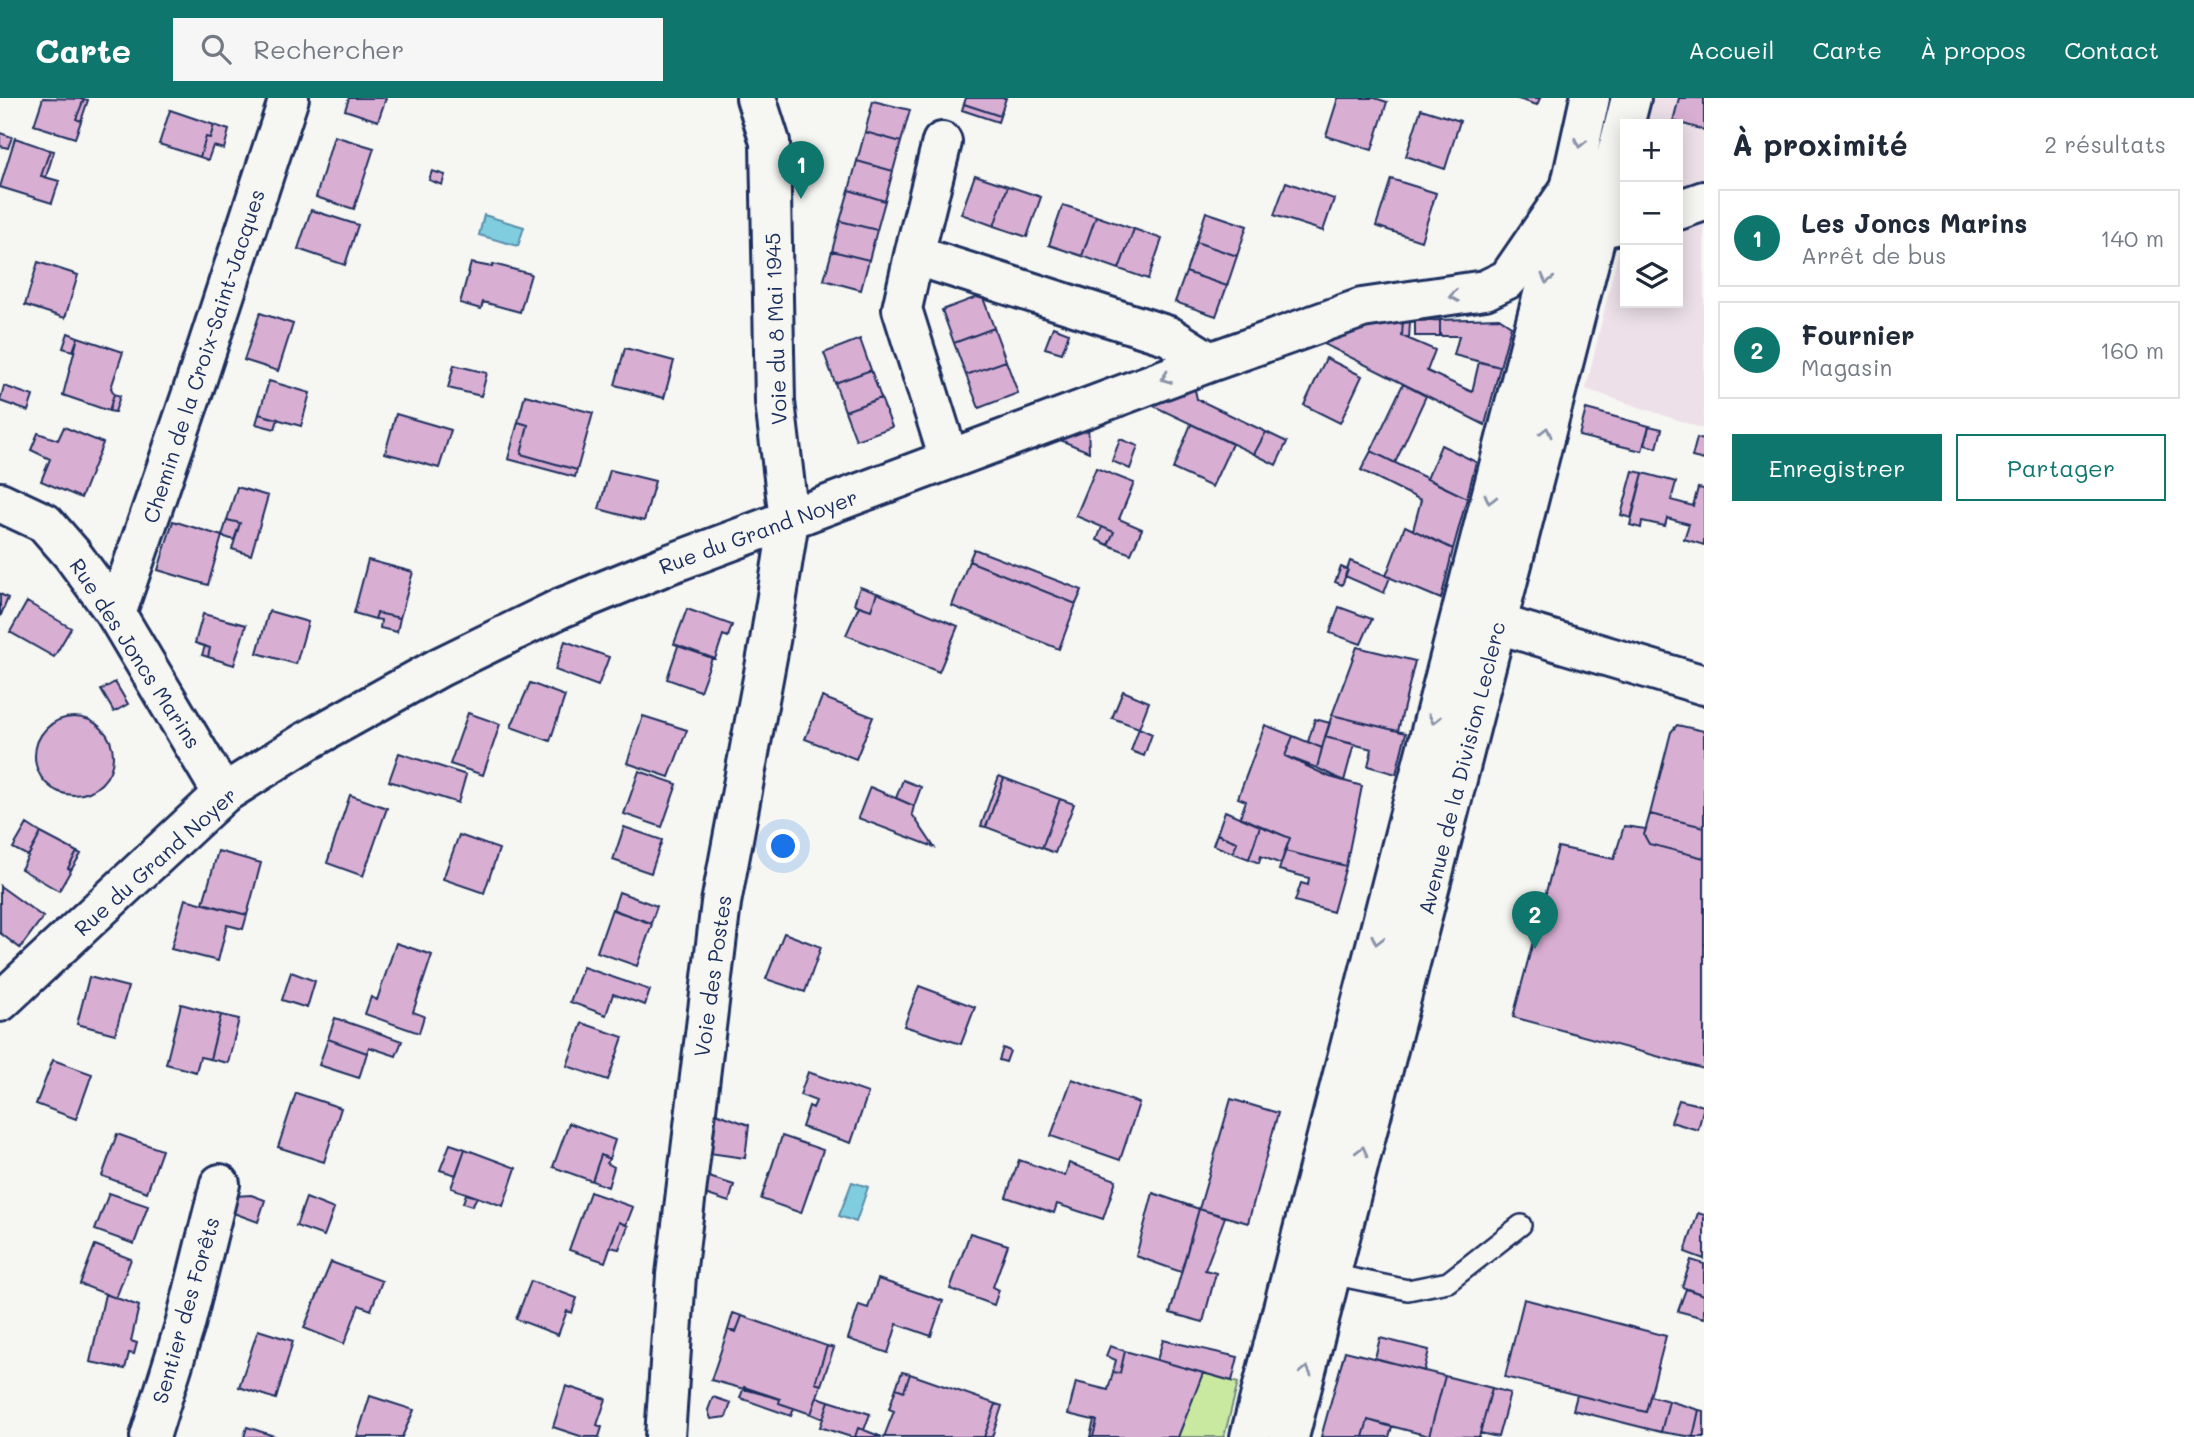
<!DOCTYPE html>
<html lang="fr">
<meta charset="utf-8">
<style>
:root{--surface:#fff;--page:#f6f6f7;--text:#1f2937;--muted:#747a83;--line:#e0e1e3;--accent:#0f766e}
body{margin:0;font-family:Mali,sans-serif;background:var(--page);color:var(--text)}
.controls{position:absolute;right:21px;top:21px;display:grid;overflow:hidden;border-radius:0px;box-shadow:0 4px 18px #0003}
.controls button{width:63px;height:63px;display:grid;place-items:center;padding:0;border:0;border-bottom:2px solid var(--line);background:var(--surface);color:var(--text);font:35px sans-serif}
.you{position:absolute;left:784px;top:749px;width:24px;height:24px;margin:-18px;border:5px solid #fff;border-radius:50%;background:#1a73e8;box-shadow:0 0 0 10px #1a73e833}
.badge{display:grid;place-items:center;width:46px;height:46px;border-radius:50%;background:var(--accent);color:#fff;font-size:23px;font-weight:700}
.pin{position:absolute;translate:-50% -58px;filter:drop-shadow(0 2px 4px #0008)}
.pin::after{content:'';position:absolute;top:37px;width:24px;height:21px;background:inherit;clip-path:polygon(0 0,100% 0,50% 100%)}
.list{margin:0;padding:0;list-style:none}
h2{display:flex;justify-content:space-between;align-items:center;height:91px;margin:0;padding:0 28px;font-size:30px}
h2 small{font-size:23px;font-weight:400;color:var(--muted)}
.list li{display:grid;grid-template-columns:46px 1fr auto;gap:21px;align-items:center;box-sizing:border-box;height:98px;margin:0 14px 14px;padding:0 14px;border:2px solid var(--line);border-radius:0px}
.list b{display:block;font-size:26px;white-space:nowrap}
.list p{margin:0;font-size:23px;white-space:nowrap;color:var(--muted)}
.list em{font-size:23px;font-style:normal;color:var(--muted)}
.actions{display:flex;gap:14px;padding:21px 28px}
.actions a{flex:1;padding:16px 0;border:2px solid var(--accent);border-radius:0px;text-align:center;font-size:24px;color:var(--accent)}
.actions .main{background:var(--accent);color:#fff}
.icon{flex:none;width:38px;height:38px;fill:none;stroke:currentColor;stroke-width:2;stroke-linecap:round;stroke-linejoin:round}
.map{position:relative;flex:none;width:1704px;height:1339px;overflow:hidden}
header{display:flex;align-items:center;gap:42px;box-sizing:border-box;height:98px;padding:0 35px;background:var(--accent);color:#fff}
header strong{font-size:33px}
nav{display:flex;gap:38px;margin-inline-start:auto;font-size:24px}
.search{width:490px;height:63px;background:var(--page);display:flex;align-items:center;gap:18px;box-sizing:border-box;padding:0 24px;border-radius:0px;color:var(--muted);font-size:26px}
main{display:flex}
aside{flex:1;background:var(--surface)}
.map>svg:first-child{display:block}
.built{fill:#ede0e9;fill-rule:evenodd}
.green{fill:#cae9a0;stroke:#728c7f;stroke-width:2}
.water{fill:#80cddf;stroke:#588eab;stroke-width:2}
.building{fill:#d9aed3;stroke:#1b2f5e;stroke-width:2}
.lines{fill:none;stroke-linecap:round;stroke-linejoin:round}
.lane-casing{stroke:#1b2f5e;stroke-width:24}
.street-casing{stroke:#1b2f5e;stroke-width:44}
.primary-casing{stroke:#1b2f5e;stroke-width:44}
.lane{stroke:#f6f6f2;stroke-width:19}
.street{stroke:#f6f6f2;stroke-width:38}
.primary{stroke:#f6f6f2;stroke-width:38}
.oneway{stroke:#8892a8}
.labels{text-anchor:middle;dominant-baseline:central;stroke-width:6;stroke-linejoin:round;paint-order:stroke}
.street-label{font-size:21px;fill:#1b2f5e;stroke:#f6f6f2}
</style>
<header>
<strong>Carte</strong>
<div class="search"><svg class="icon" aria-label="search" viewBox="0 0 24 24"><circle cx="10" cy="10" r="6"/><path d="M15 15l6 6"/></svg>Rechercher</div>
<nav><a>Accueil</a><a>Carte</a><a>À propos</a><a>Contact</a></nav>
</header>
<main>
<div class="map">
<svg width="1704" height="1339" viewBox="0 0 1704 1339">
<rect width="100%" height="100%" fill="#f6f6f2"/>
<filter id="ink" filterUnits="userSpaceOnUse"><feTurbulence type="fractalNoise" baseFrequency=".0143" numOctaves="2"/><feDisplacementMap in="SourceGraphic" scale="14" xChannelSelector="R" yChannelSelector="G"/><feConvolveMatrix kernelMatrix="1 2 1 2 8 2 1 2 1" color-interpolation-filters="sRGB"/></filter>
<g filter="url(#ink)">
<path class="built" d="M1605 0H1704V331L1586 291 1619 150 1597 131 1628 7ZM1625 26H1678V205H1625Z"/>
<path class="green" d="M1203 1275 1238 1285 1224 1339H1178Z"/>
<path class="water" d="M484 117 524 129 518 148 479 137Z
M852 1084 868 1089 856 1124 839 1118Z"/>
<path class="building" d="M43 0 84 1 76 21 81 23 75 40 34 27Z
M349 0H386L378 23 345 12Z
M966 0H1006L1000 18 964 6Z
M1338 0H1375L1387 4 1372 52 1326 38Z
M1515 0H1540L1537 7Z
M1679 0H1704V32L1673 23Z
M84 1 88 2 81 23 76 21Z
M873 3 910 12 901 44 865 34Z
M964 6 1000 18 998 24 962 12Z
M1421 11 1460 23 1445 71 1406 58Z
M170 12 214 27 210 40 206 39 200 59 159 46Z
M214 27 229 32 224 51 213 48 208 62 200 59 206 39 210 40Z
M865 34 901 44 893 73 857 63Z
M0 35 12 39 8 50 0 48Z
M334 38 374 50 354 111 316 99Z
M15 40 50 52 41 78 59 83 52 105 0 89Z
M50 52 54 53 46 79 41 78Z
M857 63 893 73 885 103 849 92Z
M432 73 445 77 442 87 429 82Z
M975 77 1008 88 994 128 961 116Z
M1391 81 1436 95 1421 143 1376 128Z
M1286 84 1334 101 1323 133 1274 117Z
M1008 88 1041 99 1027 139 994 128Z
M849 92 885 103 877 132 840 123Z
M1063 107 1096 118 1082 158 1049 147Z
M311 112 358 127 345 167 298 151Z
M1206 114 1247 128 1237 158 1196 144Z
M1096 118 1134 131 1119 171 1082 158Z
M840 123 877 132 869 162 832 153Z
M1134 131 1162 141 1148 181 1119 171Z
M1196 144 1237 158 1227 188 1186 174Z
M832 153 869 162 861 192 824 182Z
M38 164 78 177 65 220 25 207Z
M471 165 492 169 493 166 531 176 520 214 483 204 481 211 460 205Z
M1186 174 1227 188 1216 218 1175 204Z
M982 197 994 230 954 245 942 212Z
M260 215 293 226 278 273 244 262Z
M1499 220 1511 228 1500 269 1454 257 1459 238H1440V222Z
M1440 222V238H1415V223Z
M1403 223 1402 238 1435 252 1427 273 1472 294 1479 264 1500 269 1485 327 1316 242 1362 225Z
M1403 223H1410L1409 241 1402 238Z
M1053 229 1069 235 1062 255 1045 250Z
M994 230 1006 263 966 277 954 245Z
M68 235 78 239 73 253 63 250Z
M78 239 123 254 111 290 114 296 109 313 63 297Z
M860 241 871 272 835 285 824 255Z
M625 250 674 263 664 300 615 287Z
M1326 260 1362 278 1340 325 1304 307Z
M1006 263 1018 295 979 310 966 277Z
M454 267 487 275 481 298 448 290Z
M871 272 881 300 845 313 835 285Z
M269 283 310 295 301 328 259 316Z
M1403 286 1426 298 1395 365 1371 353Z
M4 288 33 298 28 313 0 303Z
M1188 289 1195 292 1197 301 1266 334 1254 356 1145 304Z
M114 296 120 298 115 314 109 313Z
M525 297 593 315 577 372 521 356 528 327 518 324Z
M881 300 892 329 856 342 845 313Z
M1586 311 1649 328 1642 353 1579 338Z
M259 316 278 321 275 331 256 326Z
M396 316 451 332 439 370 385 355Z
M518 324 528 327 521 356 577 372 575 379 508 361Z
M1088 325 1089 354 1053 339Z
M1191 326 1232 346 1212 389 1173 371Z
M1649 328 1662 331 1657 350 1645 347Z
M64 329 103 345 81 400 41 383 50 361 31 352 38 335 58 342Z
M1266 334 1287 344 1276 367 1254 356Z
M1697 340 1704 342V362L1692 359Z
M1120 341 1138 348 1130 371 1112 363Z
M1441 347 1476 364 1467 400 1427 381Z
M1371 353 1467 400 1453 451 1413 432 1421 402 1361 372Z
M1096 370 1134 385 1119 421 1142 431 1131 456 1108 447 1114 434 1076 418Z
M610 372 655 383 644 423 599 411Z
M1633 373 1643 375 1631 420 1621 417Z
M1643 375 1676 384 1671 402 1693 408 1698 390 1704 391V447L1684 441 1689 426 1667 420 1665 428 1642 423 1641 430 1630 427Z
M237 389 268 398 251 457 232 451 240 425 227 422Z
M227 422 240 425 234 442 222 438Z
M173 423 222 438 208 487 158 472Z
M1405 428 1453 451 1441 501 1386 478Z
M1102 429 1114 434 1108 447 1097 442Z
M974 451 1082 492 1076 506 969 463Z
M368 462 413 474 400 520 377 515 375 521 354 515Z
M969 463 1076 506 1059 551 952 508Z
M1350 463 1390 479 1384 495 1345 478Z
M1341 469 1348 472 1342 487 1335 484Z
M860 489 877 495 871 512 854 506Z
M877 495 958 528 939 574 846 537 859 508 871 512Z
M0 496 8 500 0 519Z
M27 504 71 530 54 559 10 534Z
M1339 509 1372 521 1361 546 1330 535Z
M687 511 732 527 728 539 723 537 715 561 674 546Z
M269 513 308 524 296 566 257 555Z
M377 515 400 520 397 534 380 530 381 522 375 521Z
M203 516 246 527 234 567 208 559 210 550 195 545Z
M565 543 609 559 598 588 555 572Z
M205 548 210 550 208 559 202 557Z
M678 548 712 560 700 593 667 581Z
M1357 549 1415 563 1398 633 1332 617Z
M115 584 128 606 114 614 101 592Z
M530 585 565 598 550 643 511 629Z
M1123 593 1149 604 1139 630 1112 620Z
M822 599 873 619 856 661 805 641Z
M468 615 500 626 483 677 450 666Z
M1332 617 1406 635 1396 676 1368 668 1372 651 1325 639Z
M643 618 687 632 669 679 627 665Z
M35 658a39 39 0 1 1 78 0a39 39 0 1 1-78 0Z
M1315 621 1330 625 1322 650 1308 644Z
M1265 627 1293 638 1285 658 1330 679 1362 688 1346 768 1285 753 1290 740 1240 719 1246 703 1238 700Z
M1677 627 1704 633V729L1650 716 1671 634Z
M1139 630 1152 636 1144 658 1131 653Z
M1293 638 1322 650 1317 670 1285 658Z
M1325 639 1354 646 1344 683 1317 670Z
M399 655 466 677 458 705 389 683Z
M639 673 677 686 662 729 624 716Z
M999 678 1004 680 986 729 981 728Z
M1004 680 1060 701 1042 750 986 729Z
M903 682 921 689 914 708 896 700Z
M870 689 914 708 912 716 934 749 858 720Z
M350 697 387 710 363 778 327 765Z
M1060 701 1074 706 1055 755 1042 750Z
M1225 713 1260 728 1249 761 1233 755 1237 744 1217 736Z
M1650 716 1704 729V760L1649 746 1644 737Z
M27 726 41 735 28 758 13 750Z
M1260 728 1290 740 1281 766 1261 758 1259 765 1249 761Z
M1624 728 1646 731 1644 737 1649 746 1704 760V971L1513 919 1558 749 1614 761Z
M624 729 662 742 651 775 613 762Z
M41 735 77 754 68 770 71 772 59 793 21 771Z
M1217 736 1237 744 1233 755 1213 747Z
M459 737 499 751 484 795 443 781Z
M218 753 261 765 247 817 203 805Z
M1285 753 1346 768 1333 814 1295 803 1301 785 1308 787 1309 780 1279 772Z
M77 754 81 756 71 772 68 770Z
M0 788 43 819 20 850 0 835Z
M619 794 657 808 651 825 613 812Z
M185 801 247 817 243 831 227 827 218 863 171 851Z
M612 811 652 826 637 868 597 854Z
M784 835 821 849 805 894 766 881Z
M396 845 432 857 413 914 424 918 419 935 365 916 371 899 377 902Z
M583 869 650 892 645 907 613 896 606 917 570 904Z
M291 874 315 883 307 910 282 902Z
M89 879 128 889 115 936 77 926Z
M919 888 975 909 961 946 904 928Z
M181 906 221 917 210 961 200 959 196 974 166 966Z
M221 917 239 921 228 965 210 961Z
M335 920 402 943 396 958 369 949 367 955 328 941Z
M582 925 623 939 608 982 567 968Z
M328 941 367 955 359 980 319 967Z
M1003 950 1010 953 1006 964 999 962Z
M53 962 92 976 76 1021 36 1006Z
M808 974 868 995 851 1045 802 1029 809 1008 813 1010 816 1003 800 997Z
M1072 981 1139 1005 1120 1062 1051 1038Z
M296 995 341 1010 324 1064 278 1049Z
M1231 1001 1278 1015 1248 1125 1199 1111Z
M1679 1002 1704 1008 1698 1032 1671 1024Z
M713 1014 749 1027 745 1060 709 1055Z
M569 1025 615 1042 609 1061 601 1057 592 1083 553 1069Z
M117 1036 162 1052 147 1094 102 1078Z
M782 1038 823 1052 801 1115 761 1101Z
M450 1046 465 1051 456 1077 440 1072Z
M465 1051 516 1070 503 1108 451 1090Z
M601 1057 609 1061 607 1065 614 1069 608 1089 592 1083Z
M1019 1062 1065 1078 1069 1065 1116 1082 1103 1121 1057 1106 1054 1115 1006 1099Z
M706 1078 734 1087 729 1104 705 1096Z
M590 1094 633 1109 626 1127 619 1124 605 1164 569 1152Z
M109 1095 148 1108 134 1146 95 1132Z
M1153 1095 1199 1111 1181 1174 1136 1158Z
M466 1096 477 1099 472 1108 463 1105Z
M251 1097 265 1102 258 1124 231 1114 235 1098Z
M306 1100 334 1111 324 1138 296 1128Z
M1199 1111 1225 1119 1205 1172 1216 1175 1203 1224 1170 1215Z
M1698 1115 1704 1117V1161L1685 1154Z
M619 1124 628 1128 619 1151 610 1149Z
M970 1135 1008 1147 993 1189 999 1192 994 1207 950 1191Z
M95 1147 131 1161 116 1200 80 1186Z
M1691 1162 1704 1166V1197L1682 1189Z
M331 1164 382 1183 371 1212 359 1207 344 1246 304 1230Z
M878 1181 943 1203 931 1238 897 1226 888 1255 848 1241 859 1207 868 1210Z
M531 1183 577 1200 572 1215 567 1213 558 1237 516 1221Z
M1686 1191 1704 1197V1220L1678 1213Z
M105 1196 139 1208 131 1243 137 1245 134 1256 129 1255 125 1271 90 1264Z
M1524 1201 1666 1238 1646 1314 1505 1279Z
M733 1215 742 1218 736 1234 728 1232Z
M742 1218 827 1248 815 1285 821 1287 811 1316 779 1305 780 1301 711 1282 728 1232 736 1234Z
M258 1232 293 1243 276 1301 239 1289Z
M1380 1240 1429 1252 1424 1273 1375 1260Z
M1163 1242 1238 1259 1232 1283 1157 1262Z
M827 1248 834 1250 821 1287 815 1285Z
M1110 1248 1125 1253 1120 1275 1113 1274 1116 1262 1106 1258Z
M1125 1253 1203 1275 1178 1339H1093L1097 1323 1068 1316 1076 1284 1108 1292 1113 1274 1120 1275Z
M1345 1253 1445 1278 1429 1338 1368 1322 1363 1339H1321Z
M902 1274 910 1276 904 1293 896 1290Z
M910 1276 996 1306 984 1339H884L894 1313 889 1311 896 1290 904 1293Z
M1445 1278 1492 1290 1479 1339 1429 1338Z
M566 1288 606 1301 597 1327 602 1329 599 1339H583L553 1329Z
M744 1289 780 1301 779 1305 794 1310 791 1318 740 1300Z
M1492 1290 1510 1295 1498 1339 1480 1335Z
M1577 1297 1646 1314 1650 1298 1669 1303 1661 1334 1573 1312Z
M370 1298 414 1312 402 1339H357Z
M713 1299 731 1305 726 1319 711 1321 708 1312Z
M817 1299 829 1303 823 1321 811 1316Z
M829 1303 870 1316 864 1332 858 1330 855 1339H851L820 1329Z
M1669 1303 1699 1312 1693 1339 1661 1334Z
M996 1306 1002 1308 992 1339H984Z
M1699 1312 1704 1313V1339H1693Z
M1094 1322 1097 1323 1093 1339H1090Z
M1368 1322 1392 1329 1389 1339H1363Z
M247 1329 277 1339H244Z
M858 1330 864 1332 882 1339H855Z"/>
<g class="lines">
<defs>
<path id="lane" d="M1331 1176 1408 1192 1448 1184 1521 1127"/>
<path id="street" d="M1678 112 1704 103
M1597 131 1625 125
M914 157 942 44
M949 361 902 211 914 157 1169 238 1210 264
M0 404 45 425 72 456 116 516 223 696
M116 516 197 281 289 0
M1498 526 1704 587
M0 904 223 696 307 643 440 569 561 510 667 467 1210 264 1362 210 1485 192 1508 181 1569 92
M150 1339 185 1227 220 1086
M665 1339 676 1177 721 805 770 543 789 422 775 304 770 44 756 0"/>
<path id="primary" d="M1250 1339 1570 91 1590 0
M1289 1339 1631 0"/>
</defs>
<use href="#lane" class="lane-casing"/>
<use href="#street" class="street-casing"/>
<use href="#primary" class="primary-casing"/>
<use href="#lane" class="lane"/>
<use href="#street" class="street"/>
<use href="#primary" class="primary"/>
</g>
<defs><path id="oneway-chevron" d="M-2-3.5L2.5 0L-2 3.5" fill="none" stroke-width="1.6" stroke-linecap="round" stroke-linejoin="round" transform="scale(1.75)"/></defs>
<g class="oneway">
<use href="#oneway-chevron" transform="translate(1580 45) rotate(102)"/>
<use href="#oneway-chevron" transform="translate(1547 181) rotate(104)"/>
<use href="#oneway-chevron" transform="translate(1454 198) rotate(170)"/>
<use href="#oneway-chevron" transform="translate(1166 280) rotate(159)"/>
<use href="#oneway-chevron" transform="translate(1546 334) rotate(-76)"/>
<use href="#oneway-chevron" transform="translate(1490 401) rotate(104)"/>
<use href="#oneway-chevron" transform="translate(1434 621) rotate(104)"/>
<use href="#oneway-chevron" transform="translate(1377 842) rotate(104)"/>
<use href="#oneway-chevron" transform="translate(1362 1053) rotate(-76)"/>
<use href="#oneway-chevron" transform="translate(1306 1273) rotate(-76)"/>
</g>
</g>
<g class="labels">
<g class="street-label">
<text transform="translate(775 231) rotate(-92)">Voie du 8 Mai 1945</text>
<text transform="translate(203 258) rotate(-72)">Chemin de la Croix-Saint-Jacques</text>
<text transform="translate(758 433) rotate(-20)">Rue du Grand Noyer</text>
<text transform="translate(136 555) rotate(57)">Rue des Joncs Marins</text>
<text transform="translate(1461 670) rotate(-76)">Avenue de la Division Leclerc</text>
<text transform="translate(155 763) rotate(-42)">Rue du Grand Noyer</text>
<text transform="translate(712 878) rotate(-82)">Voie des Postes</text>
<text transform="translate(185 1212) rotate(-74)">Sentier des Forêts</text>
</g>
</g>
</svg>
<div class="controls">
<button>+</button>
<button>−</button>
<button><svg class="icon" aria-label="layers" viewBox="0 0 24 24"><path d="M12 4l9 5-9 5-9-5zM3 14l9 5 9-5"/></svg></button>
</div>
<div class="you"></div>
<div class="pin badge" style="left:801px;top:101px">1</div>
<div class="pin badge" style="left:1535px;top:851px">2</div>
</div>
<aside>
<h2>À proximité<small>2 résultats</small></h2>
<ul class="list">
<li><span class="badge">1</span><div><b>Les Joncs Marins</b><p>Arrêt de bus</p></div><em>140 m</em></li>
<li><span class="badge">2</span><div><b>Fournier</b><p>Magasin</p></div><em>160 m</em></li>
</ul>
<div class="actions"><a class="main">Enregistrer</a><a>Partager</a></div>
</aside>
</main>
